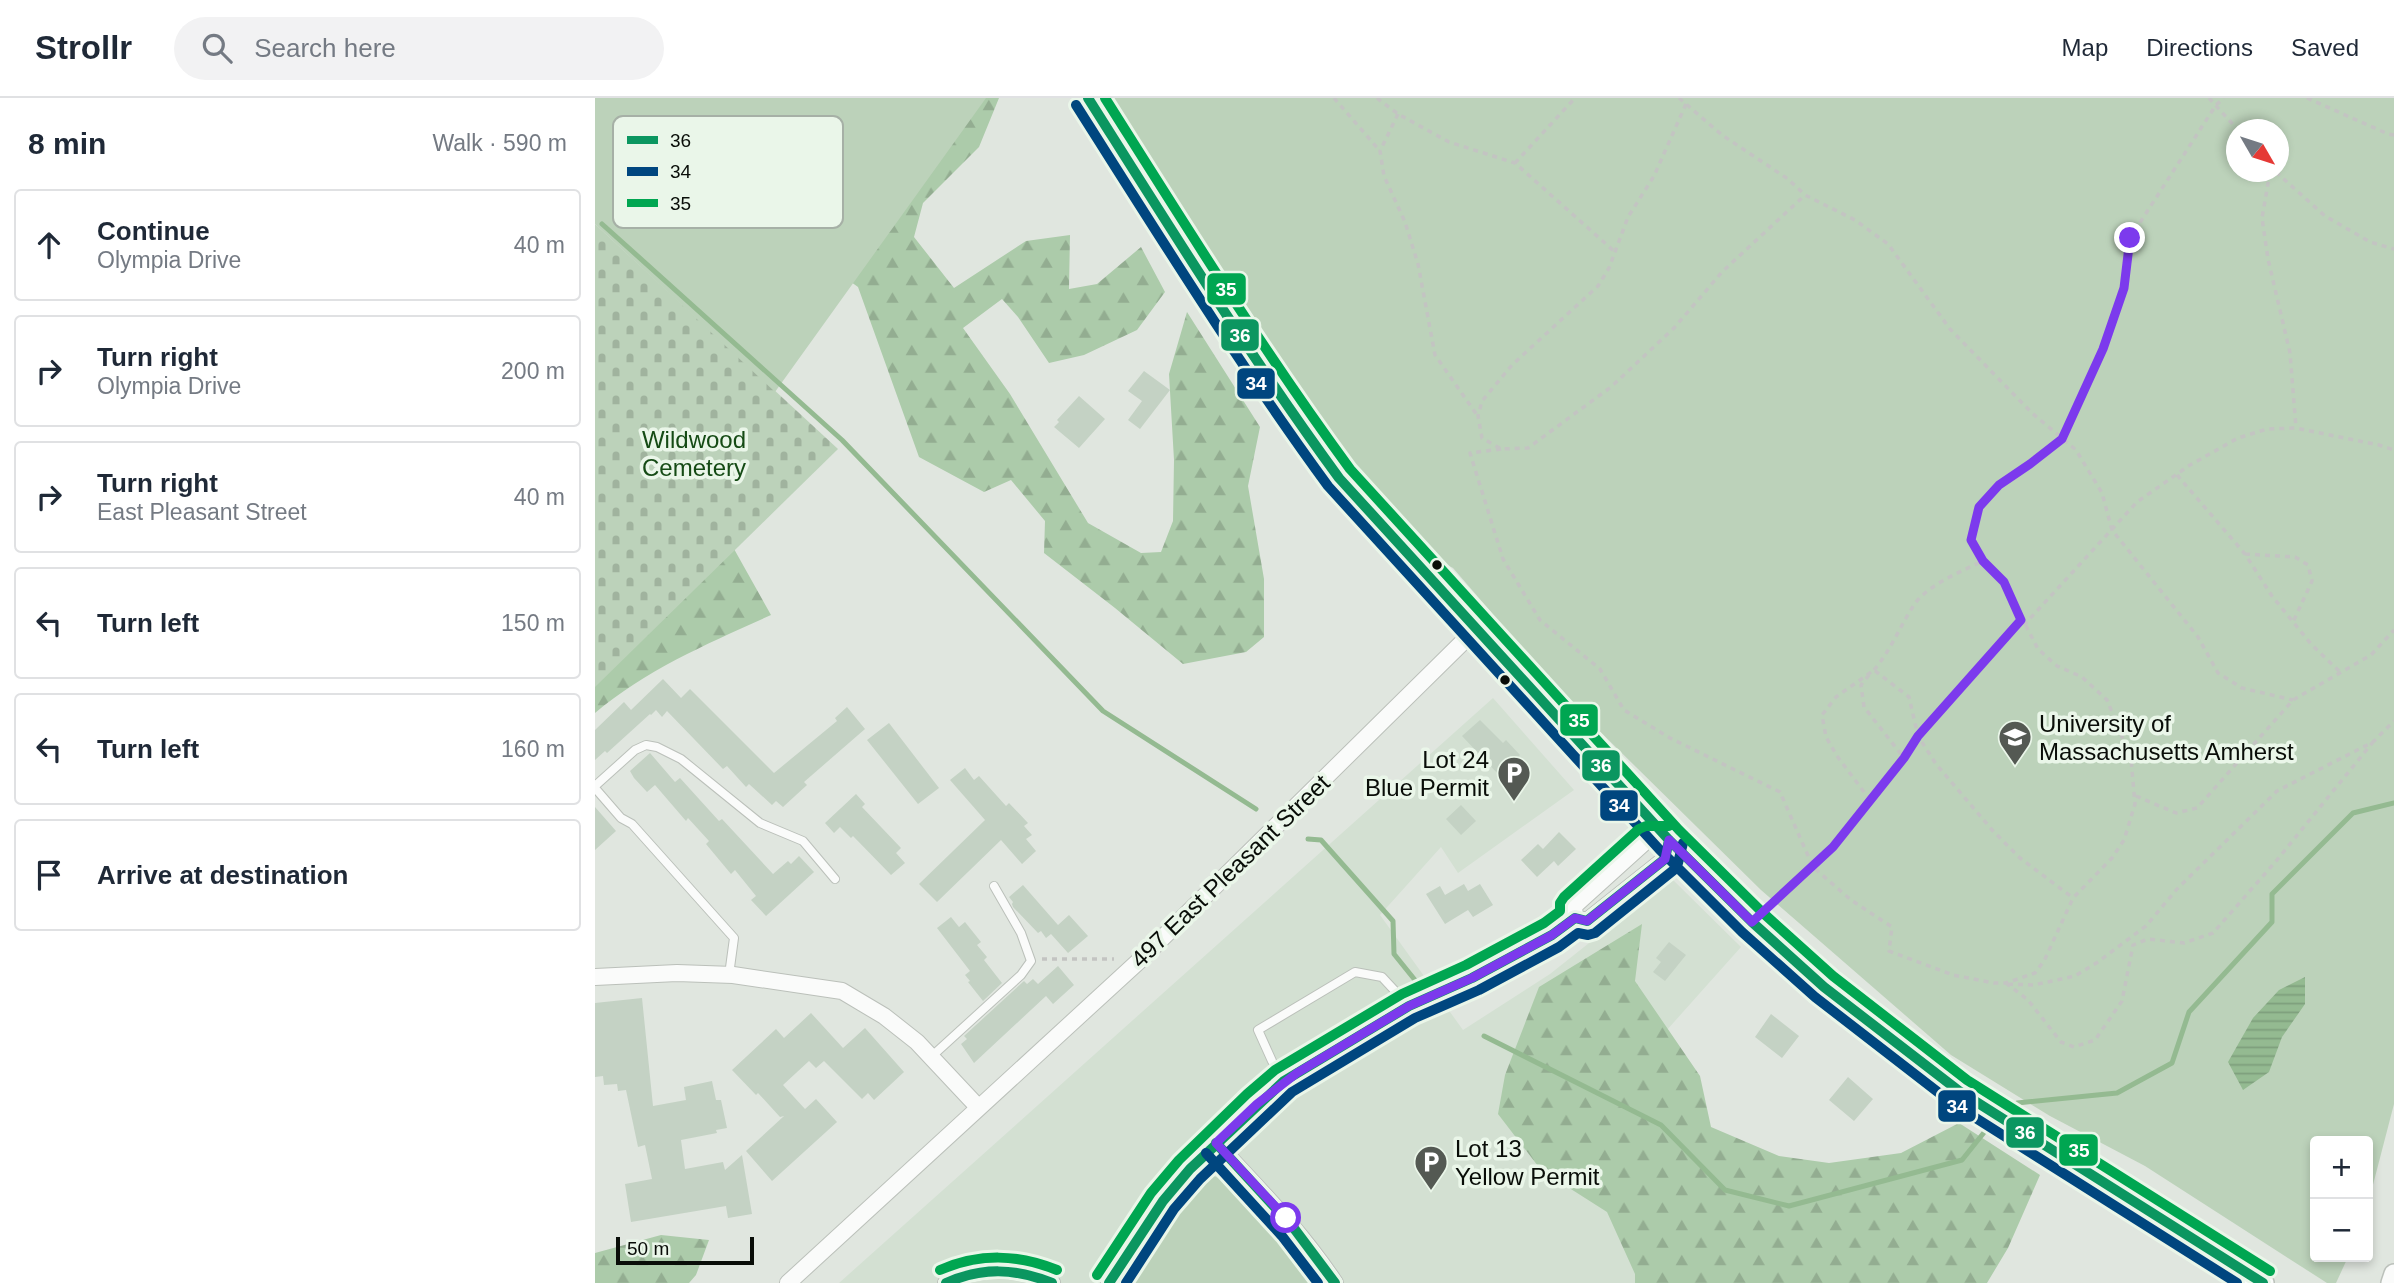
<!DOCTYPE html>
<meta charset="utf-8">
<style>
:root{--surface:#fff;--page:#f2f2f3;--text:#1f2937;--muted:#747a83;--line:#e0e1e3}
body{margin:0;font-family:Helvetica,sans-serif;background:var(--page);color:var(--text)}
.controls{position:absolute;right:21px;bottom:21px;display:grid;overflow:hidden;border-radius:7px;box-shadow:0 4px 10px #0003}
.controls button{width:63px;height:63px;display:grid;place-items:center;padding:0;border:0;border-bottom:2px solid var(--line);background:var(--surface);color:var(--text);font:35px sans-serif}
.compass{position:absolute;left:1631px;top:21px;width:63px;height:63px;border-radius:50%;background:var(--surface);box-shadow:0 4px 10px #0003;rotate:129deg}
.scale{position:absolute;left:21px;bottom:18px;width:138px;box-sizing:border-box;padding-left:7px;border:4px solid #090d08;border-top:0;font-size:19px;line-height:24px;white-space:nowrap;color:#090d08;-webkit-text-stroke:5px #eaf6e9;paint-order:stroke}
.stop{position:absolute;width:21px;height:21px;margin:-16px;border:5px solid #7c3aed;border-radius:50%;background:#fff}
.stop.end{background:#7c3aed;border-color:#fff;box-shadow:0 2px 7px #0008}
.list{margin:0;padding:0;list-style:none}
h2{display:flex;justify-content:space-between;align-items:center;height:91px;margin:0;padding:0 28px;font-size:30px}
h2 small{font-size:23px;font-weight:400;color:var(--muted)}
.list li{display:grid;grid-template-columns:46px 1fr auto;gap:21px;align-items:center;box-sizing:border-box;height:112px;margin:0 14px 14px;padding:0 14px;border:2px solid var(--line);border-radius:7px}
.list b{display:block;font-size:26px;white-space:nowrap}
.list p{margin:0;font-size:23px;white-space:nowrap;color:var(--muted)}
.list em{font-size:23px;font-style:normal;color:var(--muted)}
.icon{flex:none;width:38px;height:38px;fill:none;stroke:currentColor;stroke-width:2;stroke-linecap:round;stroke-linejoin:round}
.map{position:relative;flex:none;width:1799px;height:1185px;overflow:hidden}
header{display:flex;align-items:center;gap:42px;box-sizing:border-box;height:98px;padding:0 35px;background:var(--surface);border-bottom:2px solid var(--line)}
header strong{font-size:33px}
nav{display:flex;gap:38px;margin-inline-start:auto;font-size:24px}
.search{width:490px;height:63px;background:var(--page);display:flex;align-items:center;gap:18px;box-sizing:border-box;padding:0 24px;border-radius:38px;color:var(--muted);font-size:26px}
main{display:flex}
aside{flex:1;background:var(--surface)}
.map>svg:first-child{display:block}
.built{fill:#d3e0d2}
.forest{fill:url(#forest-firs)}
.cemetery{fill:url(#cemetery-stones)}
.park{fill:#bcd2ba;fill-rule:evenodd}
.water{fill:url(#water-rules)}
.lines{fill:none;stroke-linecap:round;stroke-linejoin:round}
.stream{stroke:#94ba91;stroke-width:5}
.building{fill:#c4d2c4}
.service-casing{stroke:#bbc0ba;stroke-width:10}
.minor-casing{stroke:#bbc0ba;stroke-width:18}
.tertiary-casing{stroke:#bbc0ba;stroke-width:22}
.secondary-casing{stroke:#bbc0ba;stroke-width:24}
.path{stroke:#c3c4c2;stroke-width:3.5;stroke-dasharray:5 5;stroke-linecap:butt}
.service{stroke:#fafbfa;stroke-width:8}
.minor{stroke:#fafbfa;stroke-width:16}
.tertiary{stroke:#fafbfa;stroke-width:19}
.secondary{stroke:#fafbfa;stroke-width:21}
.bus-1-casing{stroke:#eaf6e9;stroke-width:16}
.bus-2-casing{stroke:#eaf6e9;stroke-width:16}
.bus-3-casing{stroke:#eaf6e9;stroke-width:16}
.bus-1{stroke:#0b9660;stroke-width:10}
.bus-2{stroke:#00467f;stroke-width:10}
.bus-3{stroke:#00a651;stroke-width:10}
.route{stroke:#7c3aed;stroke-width:9}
.bus-dot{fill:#090d08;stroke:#eaf6e9;stroke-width:2.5}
.labels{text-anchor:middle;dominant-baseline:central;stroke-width:7;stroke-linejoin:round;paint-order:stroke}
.park-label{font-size:24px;fill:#154b15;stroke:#eaf6e9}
.poi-label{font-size:24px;fill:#090d08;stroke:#eaf6e9;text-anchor:start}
.street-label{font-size:24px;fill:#090d08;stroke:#eaf6e9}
.key{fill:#eaf6e9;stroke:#a6b0a6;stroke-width:2}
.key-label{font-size:19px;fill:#090d08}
.line-badge{stroke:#eaf6e9;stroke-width:2.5}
.badge-label{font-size:19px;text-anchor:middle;font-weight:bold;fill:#fff}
</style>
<header>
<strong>Strollr</strong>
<div class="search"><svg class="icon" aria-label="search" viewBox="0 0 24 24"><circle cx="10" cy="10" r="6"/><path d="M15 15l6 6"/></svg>Search here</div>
<nav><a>Map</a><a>Directions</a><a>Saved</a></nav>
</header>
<main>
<aside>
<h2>8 min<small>Walk · 590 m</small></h2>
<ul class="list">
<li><svg class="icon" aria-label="ahead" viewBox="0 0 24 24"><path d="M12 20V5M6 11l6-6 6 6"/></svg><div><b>Continue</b><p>Olympia Drive</p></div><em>40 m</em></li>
<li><svg class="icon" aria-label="right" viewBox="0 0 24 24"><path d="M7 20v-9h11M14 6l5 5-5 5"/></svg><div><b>Turn right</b><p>Olympia Drive</p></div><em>200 m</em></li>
<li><svg class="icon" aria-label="right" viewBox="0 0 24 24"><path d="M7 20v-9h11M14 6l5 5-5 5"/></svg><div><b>Turn right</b><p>East Pleasant Street</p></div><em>40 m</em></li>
<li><svg class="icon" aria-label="left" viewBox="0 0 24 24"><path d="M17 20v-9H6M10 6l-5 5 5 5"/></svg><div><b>Turn left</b></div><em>150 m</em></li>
<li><svg class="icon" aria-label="left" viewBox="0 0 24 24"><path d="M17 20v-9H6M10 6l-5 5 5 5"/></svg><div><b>Turn left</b></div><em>160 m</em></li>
<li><svg class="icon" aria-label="arrive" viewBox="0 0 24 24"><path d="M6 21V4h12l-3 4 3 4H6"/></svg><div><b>Arrive at destination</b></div></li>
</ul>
</aside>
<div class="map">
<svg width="1799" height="1185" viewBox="0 0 1799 1185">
<defs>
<pattern id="forest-firs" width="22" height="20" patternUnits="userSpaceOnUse" patternTransform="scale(1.75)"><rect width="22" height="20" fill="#accbaa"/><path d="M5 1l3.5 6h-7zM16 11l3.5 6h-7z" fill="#93ad91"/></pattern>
<pattern id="cemetery-stones" width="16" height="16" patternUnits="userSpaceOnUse" patternTransform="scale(1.75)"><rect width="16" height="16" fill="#bcd2ba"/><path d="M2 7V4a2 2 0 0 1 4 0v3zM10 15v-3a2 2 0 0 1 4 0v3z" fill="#a0b39e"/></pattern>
<pattern id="water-rules" width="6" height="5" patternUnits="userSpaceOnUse" patternTransform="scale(1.75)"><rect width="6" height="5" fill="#94ba91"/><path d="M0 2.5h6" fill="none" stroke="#7e9f7c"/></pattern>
</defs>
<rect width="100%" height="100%" fill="#e0e6df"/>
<path class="built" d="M898 600 979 692 863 775 846 749 785 817 868 932 955 876 1076 780 1146 849 1030 979 1155 1185H244Z"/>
<path class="forest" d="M100 0H404L384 49 328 105 319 139 359 190 431 143 475 137 474 191 502 186 546 149 570 194 542 232 489 257 454 265 423 219 407 201 368 230 415 296 493 425 546 455 566 454 578 423 579 362 574 276 592 214 665 329 653 388 669 481V539L651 554 588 566 520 510 449 455 450 423 416 382 389 394 324 359 263 189 238 171Z
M0 258 134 442 176 517C114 545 52 571 0 615Z
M1047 826 1040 883 1105 978 1116 1029 1184 1058 1234 1065 1306 1055 1364 1025 1445 1077 1413 1150 1392 1185H1040V1176L1012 1114 946 1072 903 1016 910 977 944 889Z
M66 1137 114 1142 101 1177 94 1185H0V1155Z"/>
<path class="cemetery" d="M0 126 243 351 0 589Z"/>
<path class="park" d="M0 0H391L180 294 0 126Z
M514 0H1799V1006L1773 1106V1043H1720V1159H1753L1741 1185H1732L1550 1068 1455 1018 1356 957 1166 792 916 546 904 533 896 514 858 470 828 454 740 350 601 140ZM1642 32H1684V74H1642Z
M616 1077C660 1092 699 1149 727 1185H532C557 1147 582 1108 616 1077Z"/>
<path class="water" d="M1710 879V906L1687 939 1674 974 1648 992 1633 964 1658 920 1684 892Z"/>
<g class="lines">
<path class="stream" d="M7 126 247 342 508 613 661 711
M713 741 726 742 798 823 799 856 824 887
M889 938 1066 1027 1130 1092 1194 1108 1367 1062 1391 1032
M1422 1005 1522 995 1577 965 1594 914 1677 824V796L1758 715 1799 705"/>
</g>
<path class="building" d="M549 273 575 292 545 331 533 322 547 303 533 293Z
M484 298 510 321 484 350 459 329 464 324 462 322Z
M68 581 86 600 95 591 179 675 242 623 240 620 252 609 270 631 209 684 212 687 188 709 181 703 177 707 154 686 151 689 132 668 128 671 72 613 67 619 61 612 56 617 55 616 12 655 10 653 0 662V632L29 604 36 612Z
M885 622 908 645 911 642 925 657 904 677 867 638Z
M294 625 344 690 323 706 272 642Z
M55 655 80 684 85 680 124 723 127 721 178 776 193 763 196 766 204 758 219 774 171 818 156 802 161 798 140 772 136 776 111 746 114 743 93 720 91 723 60 687 52 694 39 680 35 673Z
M370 670 379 682 384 678 411 708 414 705 433 725 429 728 437 737 431 741 441 753 427 766 406 742 342 804 324 786 390 722 355 682Z
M261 696 270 706 267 709 306 750 301 755 310 765 296 777 258 738 256 740 245 729 239 735 230 725Z
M866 707 881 723 866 737 851 721Z
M0 709 21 733 0 752Z
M964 734 981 751 963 768 959 763 942 779 926 762 943 746 948 751Z
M869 786 873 793 885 786 898 807 878 819 873 812 850 826 831 796 845 788 850 797Z
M428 787 463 827 474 817 493 838 473 855 456 836 451 840 446 833 443 835 418 809 417 806 418 804 414 799Z
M356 819 364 829 370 824 386 844 382 847 392 859 389 862 407 885 388 903 373 884 375 883 370 877 375 873 342 830Z
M1074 844 1091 857 1070 883 1058 874 1066 864 1061 860Z
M463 868 479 887 458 906 451 898 379 965 366 946 372 941 369 938 429 883 432 886 438 881 443 886Z
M47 900 58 1008 91 1002 89 989 117 983 121 1002H126L132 1030 121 1032 122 1035 86 1042 90 1071 128 1064 130 1072 147 1057 157 1116 133 1120 131 1108 36 1124 30 1086 57 1081 50 1047 43 1049 31 992 23 993 22 986 9 987 8 978 0 979V905Z
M216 915 248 950 270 930 309 974 279 1002 273 995 267 1001 229 963 221 970 214 963 188 987 210 1011 221 1001 242 1024 177 1083 151 1053 189 1018 185 1019 163 995 161 997 137 972 181 931 189 940Z
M1176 916 1204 938 1187 960 1160 939Z
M1253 979 1278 1001 1259 1023 1234 1002Z"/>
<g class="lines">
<defs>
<path id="service" d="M0 688 40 652 51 647 62 649 86 661 165 725 208 743 240 781
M0 690 26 720 37 726 139 840 134 877
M336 959 426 877 436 863 426 835 399 788
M689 983 677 963 663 932 760 874 787 879 814 908"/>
<path id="minor" d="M0 879 82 875 138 877 247 893 289 918 322 944 383 1009
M621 1045C664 1092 704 1131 740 1185
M193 1185 545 862 881 531
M351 1185C386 1167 422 1169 457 1185
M514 1185 568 1103 595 1071 662 1006 689 983 814 908 877 880 957 837 980 820 992 823 1070 761 1074 742H1052L979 808 980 820"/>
<path id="tertiary" d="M1796 1185 1799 1176"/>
<path id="secondary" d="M493 0 631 218 697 316 744 380 1074 742 1157 824 1229 889 1364 993 1668 1185"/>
</defs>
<use href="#service" class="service-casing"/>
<use href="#minor" class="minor-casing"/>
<use href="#tertiary" class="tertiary-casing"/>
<use href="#secondary" class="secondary-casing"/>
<path class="path" d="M739 0 785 53
M782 0 803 16 854 44 920 65 1020 154
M1084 0 1127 37 1193 81 1210 97 1260 122 1293 146 1355 231 1437 315 1481 352 1507 395 1517 432 1603 539 1623 575 1647 590 1698 602
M1614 0 1643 32
M1712 0 1793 36 1799 37
M1091 6 1059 78 1033 119 1014 170 1003 188 917 267 887 303 883 318 887 340 906 351 933 350 1016 289 1079 230 1127 174 1210 97
M803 16 785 53 789 78 810 124 823 166 840 257 882 317
M920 65 980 0
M1675 74 1667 120 1673 161 1695 255 1701 330
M1681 74 1730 118 1775 144 1799 151
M906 351 875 355 908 461 945 522 1005 571 1029 612 1075 640 1185 694 1218 769 1256 802 1297 829 1294 853 1358 877 1399 885H1411L1440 875 1449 863 1478 800 1517 760 1529 742 1540 706 1536 661 1512 602 1487 579 1462 568 1443 551 1430 526
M1582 377 1650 456 1677 498 1716 546 1745 574
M1650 456 1700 459 1713 467 1717 483 1698 524
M1426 522 1409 483 1388 463 1376 442 1384 409 1403 387 1435 366 1467 341 1508 251 1529 190 1535 140 1621 7 1629 0
M1279 572C1296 552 1305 528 1319 507 1332 487 1367 473 1388 463
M1274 577 1266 587 1269 609 1309 660
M1541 698 1581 715 1602 710 1698 602 1776 557 1799 532
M1275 702 1242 658 1231 639 1227 617 1241 599 1279 572 1314 599 1323 638 1341 666 1398 733 1425 760 1478 800
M1171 811 1238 749 1309 660 1323 638 1426 522 1430 526 1542 404 1595 367 1643 340 1672 331 1701 330 1784 347 1799 352
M447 861H519
M1411 885 1433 902 1466 944 1479 949 1500 942 1527 903 1538 847 1553 841 1589 845 1618 835 1682 762 1778 644
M1413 886 1439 887 1480 878 1503 864 1551 828 1582 791 1682 693 1778 644 1799 623"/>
<use href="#service" class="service"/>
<use href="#minor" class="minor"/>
<use href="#tertiary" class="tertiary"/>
<use href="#secondary" class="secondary"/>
<defs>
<path id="bus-1" d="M493 0C574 128 654 257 744 380L1074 742 1157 824 1229 889 1364 993 1668 1185
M621 1045 698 1129 740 1185
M351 1185C387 1169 420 1170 457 1185
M514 1185 568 1103 595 1071 689 983 814 908 877 880 957 837 980 820 992 823 1070 761 1074 742"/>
<path id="bus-2" d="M481 7C563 136 643 265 733 388L1064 751 1147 834 1220 899 1357 1005 1642 1185
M611 1055 687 1138 723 1185
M531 1185 579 1111 605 1081 697 994 820 920 884 892 964 849 983 835 993 837 1000 835 1080 771 1083 765 1088 745"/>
<path id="bus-3" d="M510 0C589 125 667 251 755 371L1084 732 1167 814 1238 878 1372 982 1675 1173
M345 1172C385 1155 422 1156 462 1172
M502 1177 556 1095 584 1062 652 996 680 972 807 896 871 867 949 825 965 813V805L969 799 1044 731 1051 728H1074"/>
</defs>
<use href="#bus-1" class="bus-1-casing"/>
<use href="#bus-2" class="bus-2-casing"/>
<use href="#bus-3" class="bus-3-casing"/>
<use href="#bus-1" class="bus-1"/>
<use href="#bus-2" class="bus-2"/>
<use href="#bus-3" class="bus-3"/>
</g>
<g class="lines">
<path class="route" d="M691 1120 621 1045 662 1006 702 975 814 908 877 880 957 837 980 820 992 823 1070 761 1074 742 1157 824 1238 749 1309 660 1323 638 1426 522 1409 484 1388 463 1376 442 1384 409 1404 387 1435 366 1467 341 1508 251 1529 190 1535 140"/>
</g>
<defs>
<symbol id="university-pin" viewBox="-11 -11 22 30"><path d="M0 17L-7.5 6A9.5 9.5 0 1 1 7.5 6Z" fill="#545953" stroke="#eaf6e9"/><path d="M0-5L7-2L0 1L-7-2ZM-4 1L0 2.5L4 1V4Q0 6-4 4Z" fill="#fff"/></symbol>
<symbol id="parking-pin" viewBox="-11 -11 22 30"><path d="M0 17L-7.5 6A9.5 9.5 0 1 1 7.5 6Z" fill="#545953" stroke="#eaf6e9"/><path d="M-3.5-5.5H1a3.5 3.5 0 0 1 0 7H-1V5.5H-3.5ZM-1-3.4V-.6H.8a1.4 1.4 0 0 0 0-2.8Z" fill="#fff"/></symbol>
</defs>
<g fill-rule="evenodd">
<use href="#university-pin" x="1401" y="620" width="38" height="52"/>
<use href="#parking-pin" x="900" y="656" width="38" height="52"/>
<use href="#parking-pin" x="817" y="1045" width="38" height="52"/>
</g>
<g class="bus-dot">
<circle cx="842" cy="467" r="6"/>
<circle cx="910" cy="582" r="6"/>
</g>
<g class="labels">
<g class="park-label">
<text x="99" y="341">Wildwood<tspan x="99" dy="28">Cemetery</tspan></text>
</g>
<g class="poi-label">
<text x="1444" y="625">University of<tspan x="1444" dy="28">Massachusetts Amherst</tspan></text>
<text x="894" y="661" text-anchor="end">Lot 24<tspan x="894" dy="28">Blue Permit</tspan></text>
<text x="860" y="1050">Lot 13<tspan x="860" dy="28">Yellow Permit</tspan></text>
</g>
<g class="street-label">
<text transform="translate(635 773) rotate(-44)">497 East Pleasant Street</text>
</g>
</g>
<rect x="18" y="18" width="230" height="112" rx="10" class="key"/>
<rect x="32" y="38" width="31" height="8" fill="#0b9660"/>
<rect x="32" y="69" width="31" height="9" fill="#00467f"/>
<rect x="32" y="101" width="31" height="8" fill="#00a651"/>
<g class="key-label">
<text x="75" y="49">36</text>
<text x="75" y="80">34</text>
<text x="75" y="112">35</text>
</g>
<g class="line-badge">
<rect x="611" y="174" width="41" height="34" rx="7" fill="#00a651"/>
<rect x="625" y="220" width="40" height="34" rx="7" fill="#0b9660"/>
<rect x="641" y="269" width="40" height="33" rx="7" fill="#00467f"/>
<rect x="964" y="605" width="40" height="34" rx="7" fill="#00a651"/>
<rect x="986" y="651" width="40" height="33" rx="7" fill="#0b9660"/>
<rect x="1004" y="691" width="40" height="33" rx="7" fill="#00467f"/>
<rect x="1342" y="991" width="40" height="34" rx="7" fill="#00467f"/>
<rect x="1410" y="1018" width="40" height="33" rx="7" fill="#0b9660"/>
<rect x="1463" y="1035" width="41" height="34" rx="7" fill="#00a651"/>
</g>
<g class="badge-label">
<text x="631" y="198">35</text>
<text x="645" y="244">36</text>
<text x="661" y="292">34</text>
<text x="984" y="629">35</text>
<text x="1006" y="674">36</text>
<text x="1024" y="714">34</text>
<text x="1362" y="1015">34</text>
<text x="1430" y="1041">36</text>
<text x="1484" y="1059">35</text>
</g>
</svg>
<div class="controls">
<button>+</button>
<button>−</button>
</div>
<svg class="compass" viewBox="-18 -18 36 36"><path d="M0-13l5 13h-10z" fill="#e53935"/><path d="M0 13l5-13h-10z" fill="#747a83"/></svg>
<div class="scale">50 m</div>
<div class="stop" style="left:691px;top:1120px"></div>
<div class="stop end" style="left:1535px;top:140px"></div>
</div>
</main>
